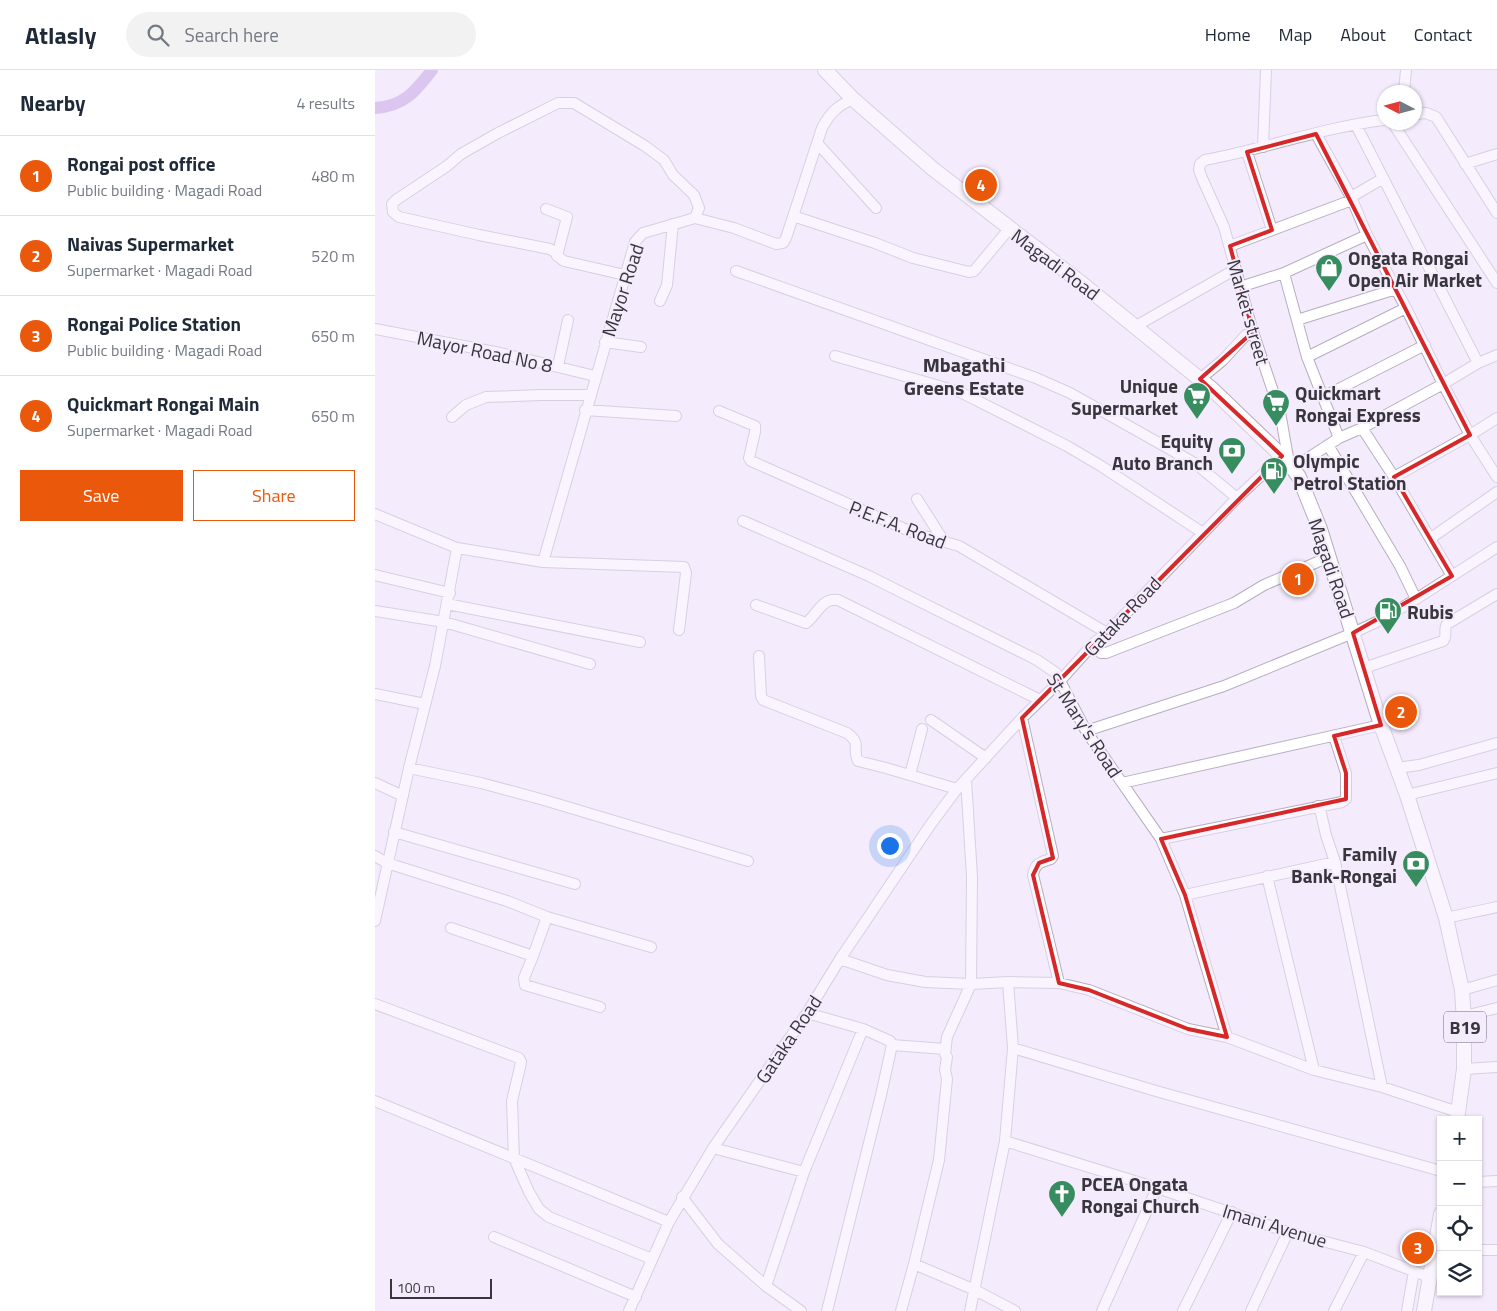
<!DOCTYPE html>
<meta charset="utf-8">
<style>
:root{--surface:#fff;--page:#f2f2f3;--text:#1f2937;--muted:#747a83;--line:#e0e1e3;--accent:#ea580c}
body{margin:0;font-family:"Titillium Web",sans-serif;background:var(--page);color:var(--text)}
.controls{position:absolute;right:15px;bottom:15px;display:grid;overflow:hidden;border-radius:0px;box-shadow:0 1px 4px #0004}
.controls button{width:45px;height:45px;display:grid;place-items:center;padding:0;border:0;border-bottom:1px solid var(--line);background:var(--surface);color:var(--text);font:25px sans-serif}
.compass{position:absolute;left:1002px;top:15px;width:45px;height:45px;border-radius:50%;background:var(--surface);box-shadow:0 1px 4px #0004;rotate:276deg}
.scale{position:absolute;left:15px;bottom:12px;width:102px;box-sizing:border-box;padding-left:5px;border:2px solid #38353c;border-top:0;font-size:14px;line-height:18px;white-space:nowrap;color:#38353c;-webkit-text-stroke:4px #f4ebfd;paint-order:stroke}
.you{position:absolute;left:514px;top:775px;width:18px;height:18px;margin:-12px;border:4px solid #fff;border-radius:50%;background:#1a73e8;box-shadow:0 0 0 8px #1a73e833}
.badge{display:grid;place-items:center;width:32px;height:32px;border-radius:50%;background:var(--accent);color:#fff;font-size:16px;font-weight:700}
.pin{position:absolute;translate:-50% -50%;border:2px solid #fff;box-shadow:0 1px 5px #0006}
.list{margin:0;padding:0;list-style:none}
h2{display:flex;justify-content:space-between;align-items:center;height:65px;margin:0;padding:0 20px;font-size:21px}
h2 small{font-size:16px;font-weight:400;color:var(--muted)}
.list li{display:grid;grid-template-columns:32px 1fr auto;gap:15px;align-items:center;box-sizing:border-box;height:80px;padding:0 20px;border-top:1px solid var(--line)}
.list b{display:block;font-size:19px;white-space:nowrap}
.list p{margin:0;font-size:16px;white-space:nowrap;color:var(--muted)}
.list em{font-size:16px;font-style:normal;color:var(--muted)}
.actions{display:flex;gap:10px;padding:15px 20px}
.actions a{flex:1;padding:11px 0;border:1px solid var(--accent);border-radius:0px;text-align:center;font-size:18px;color:var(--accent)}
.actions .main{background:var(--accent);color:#fff}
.icon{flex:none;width:28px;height:28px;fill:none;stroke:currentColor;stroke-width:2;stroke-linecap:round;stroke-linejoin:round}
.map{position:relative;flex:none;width:1122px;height:1241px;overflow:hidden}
header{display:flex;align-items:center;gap:30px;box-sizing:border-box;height:70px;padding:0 25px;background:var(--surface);border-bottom:1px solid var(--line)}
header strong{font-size:24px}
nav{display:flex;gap:28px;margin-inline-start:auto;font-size:18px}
.search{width:350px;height:45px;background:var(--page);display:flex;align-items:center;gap:12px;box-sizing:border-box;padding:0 18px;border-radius:28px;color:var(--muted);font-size:19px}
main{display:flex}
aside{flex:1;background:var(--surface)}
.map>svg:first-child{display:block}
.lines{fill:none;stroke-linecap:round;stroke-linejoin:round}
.river{stroke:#be9ae0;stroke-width:12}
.minor-casing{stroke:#b6aebf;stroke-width:12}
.highway-casing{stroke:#b6aebf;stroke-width:16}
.minor{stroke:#fff;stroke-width:10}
.highway{stroke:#fff;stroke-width:14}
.marked{fill:none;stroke:#d62828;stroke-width:4;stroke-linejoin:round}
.labels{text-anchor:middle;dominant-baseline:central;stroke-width:4;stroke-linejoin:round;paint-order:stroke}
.shield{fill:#f4ebfd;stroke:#706c76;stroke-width:1}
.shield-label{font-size:18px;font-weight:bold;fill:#38353c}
.poi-label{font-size:19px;font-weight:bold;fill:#38353c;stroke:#f4ebfd;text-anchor:start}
.street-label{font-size:19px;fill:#38353c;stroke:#f4ebfd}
.neighbourhood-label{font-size:20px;font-weight:bold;fill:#38353c;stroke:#f4ebfd}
</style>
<header>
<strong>Atlasly</strong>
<div class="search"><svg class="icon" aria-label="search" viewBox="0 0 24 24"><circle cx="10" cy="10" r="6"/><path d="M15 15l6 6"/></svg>Search here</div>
<nav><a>Home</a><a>Map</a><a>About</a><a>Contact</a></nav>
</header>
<main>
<aside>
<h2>Nearby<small>4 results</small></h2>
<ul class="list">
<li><span class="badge">1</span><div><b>Rongai post office</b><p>Public building · Magadi Road</p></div><em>480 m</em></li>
<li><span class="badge">2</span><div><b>Naivas Supermarket</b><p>Supermarket · Magadi Road</p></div><em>520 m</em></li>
<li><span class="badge">3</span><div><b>Rongai Police Station</b><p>Public building · Magadi Road</p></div><em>650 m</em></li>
<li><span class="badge">4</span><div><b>Quickmart Rongai Main</b><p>Supermarket · Magadi Road</p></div><em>650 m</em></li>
</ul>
<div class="actions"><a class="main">Save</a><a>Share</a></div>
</aside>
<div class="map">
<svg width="1122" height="1241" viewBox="0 0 1122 1241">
<rect width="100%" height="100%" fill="#f4ebfd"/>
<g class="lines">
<path class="river" d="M0 38C29 36 40 22 57 0"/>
<defs>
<path id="minor" d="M1029 22 1031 0
M1040 44 1051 43 1061 47 1122 143
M1017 52 1122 213
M981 55 1103 293
M941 64 976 127 992 165 1031 238 1068 314 1095 365 1122 407
M443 74 501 138
M888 77 891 0
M872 82 897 160
M1090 94 1122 84
M976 127 1007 109
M171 139 192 147 182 186
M418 146 500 173 538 188 594 202 599 201 634 159
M855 176 977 130
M361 201 661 308 695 323 807 386 821 394 862 428
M909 203 932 287 964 368
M250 205 189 191C183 188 182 182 175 179L104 165 24 147 18 142 17 134 21 130 72 96 86 84 123 63 183 33H199L270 76 289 90 298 105 319 125 324 138 320 148
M865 217 909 203 992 165
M285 231 292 215 298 154
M922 250 1021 219
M761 256 861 199
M0 259 125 283 220 306
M230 272 266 277
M460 286 585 322 692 376 726 396 828 463
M932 287 1031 238
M183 296 193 250
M825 309 848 290 871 265 878 262
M948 327 1050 275
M210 340 301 346
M344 341 380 356V362L374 388 376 391 539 463 584 476 732 563
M77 347 91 335 111 327 167 325H215
M987 358 1019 407 1077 506
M953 375 1025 496 1041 529
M914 393 905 342 878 262 849 157 827 108 824 100 825 94 830 90C889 79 950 57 1009 50
M918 398 964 368 987 358 1068 314 1103 293 1122 285
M1019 407 1095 365 1122 348
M542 429 568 470
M0 444 82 478 168 492 309 497 311 503 304 560
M368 451 494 506 662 590 681 603 711 661 786 769 810 825 852 967
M1056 468 1122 422
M168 492 260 172 268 163 320 148 359 158 401 174 408 173 411 168 447 58C455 43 462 36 478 29
M0 505 75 523
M72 534 265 572
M381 535 431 553C442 545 447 527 463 530L665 630
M0 541 69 552 215 594
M720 572 726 583H731L859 533 889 515 954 487
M384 586 386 626 388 630 472 663C488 675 476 677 483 691L511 698 582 719
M989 598 1068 571C1073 567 1068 559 1072 554L1122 524
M0 624 50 634
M647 648 678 786 676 789C666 792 660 793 658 805L684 913
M556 650 611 688
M711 661 849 616 978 563 1010 548 1041 529 1122 477
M34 698 106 713 169 730 373 791
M1022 698 1044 695 1122 673
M535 705 547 659
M0 713 28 726
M747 713 1006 655
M1032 725 1122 703
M943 736 945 739 951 765 960 792 1007 1017
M19 762 200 814
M786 769 967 732 971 729V703L959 666
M0 786 12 793 132 831 172 847 276 877
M892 806 939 1000
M810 825 960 792
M1071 848 1122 837
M0 851 34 698 60 596 82 478
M76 858 158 886 172 847
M158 886 149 908 150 915 225 937
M465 889 512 905 550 912 596 914 633 912 684 913 714 920 813 959 852 967 939 1000 1007 1017 1083 1042
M1087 920 1122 910
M0 934 144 988 146 992 145 997 137 1031 139 1088 154 1122 164 1139 174 1147 277 1189
M432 943 488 959 515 971 517 975 506 1025 452 1241
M1089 946 1122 938
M517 975 570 979
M638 978 781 1021 1066 1101
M1089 999 1122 997
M0 1031 294 1152
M630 1071 782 1118 913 1162 989 1182 1054 1207
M338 1078 429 1102
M1103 1112 1122 1111
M307 1127 343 1174 391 1216 426 1241
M119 1167 261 1227
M1103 1180H1122
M539 1194 600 1220 640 1241
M391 1216 429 1102 488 959
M254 1241 294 1152 338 1078 432 943 465 889 556 754 582 719 647 648 684 612 720 572 732 563 862 428 907 386
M526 1241 539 1194 564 1090 572 1009 570 1000 572 987 570 984 572 967 596 914 597 807 591 709
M595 1241 630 1071 638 978 633 912
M727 1241 782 1118
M808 1241 857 1142
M876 1241 913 1162
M959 1241 989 1182
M1032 1241 1039 1201"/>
<path id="highway" d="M450 0 478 29 558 99 705 212 837 319 914 393 924 407 945 459 1006 655 1032 725 1071 848 1087 920 1089 951V999L1082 1050
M1049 1241 1066 1144"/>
</defs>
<use href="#minor" class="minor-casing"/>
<use href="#highway" class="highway-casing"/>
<use href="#minor" class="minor"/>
<use href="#highway" class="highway"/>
</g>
<path d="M0 0H1122V1241H0ZM941 64 1095 365 1019 407 1077 506 978 563 1006 655 959 666 971 703V729L786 769 810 825 852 967 813 959 714 920 684 913 658 805 664 793 678 788 647 648 907 386 825 309 878 262 855 176 897 160 872 82Z" fill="#f4ebfd" fill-opacity=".55" fill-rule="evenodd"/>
<path class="marked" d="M941 64 1095 365 1019 407 1077 506 978 563 1006 655 959 666 971 703V729L786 769 810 825 852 967 813 959 714 920 684 913 658 805 664 793 678 788 647 648 907 386 825 309 878 262 855 176 897 160 872 82Z"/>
<defs>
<symbol id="shop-pin" viewBox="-11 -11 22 30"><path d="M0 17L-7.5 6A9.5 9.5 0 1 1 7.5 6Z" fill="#388d60" stroke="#f4ebfd"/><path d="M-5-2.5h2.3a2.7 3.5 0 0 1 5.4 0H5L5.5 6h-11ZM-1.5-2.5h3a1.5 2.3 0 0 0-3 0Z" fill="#fff"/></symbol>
<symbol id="supermarket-pin" viewBox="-11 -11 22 30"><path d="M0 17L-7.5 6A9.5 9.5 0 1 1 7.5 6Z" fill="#388d60" stroke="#f4ebfd"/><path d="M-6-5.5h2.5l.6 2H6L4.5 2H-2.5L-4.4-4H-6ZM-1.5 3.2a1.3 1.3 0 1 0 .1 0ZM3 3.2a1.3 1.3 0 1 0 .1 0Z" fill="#fff"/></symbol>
<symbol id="bank-pin" viewBox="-11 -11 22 30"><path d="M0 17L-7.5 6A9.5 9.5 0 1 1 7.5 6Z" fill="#388d60" stroke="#f4ebfd"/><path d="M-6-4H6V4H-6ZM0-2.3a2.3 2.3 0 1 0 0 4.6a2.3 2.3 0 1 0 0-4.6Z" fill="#fff"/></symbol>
<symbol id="fuel-pin" viewBox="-11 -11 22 30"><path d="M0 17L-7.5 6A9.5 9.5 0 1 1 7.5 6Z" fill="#388d60" stroke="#f4ebfd"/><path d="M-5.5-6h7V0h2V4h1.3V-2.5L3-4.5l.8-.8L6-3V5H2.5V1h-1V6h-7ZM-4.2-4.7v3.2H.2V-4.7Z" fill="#fff"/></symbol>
<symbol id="church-pin" viewBox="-11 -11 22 30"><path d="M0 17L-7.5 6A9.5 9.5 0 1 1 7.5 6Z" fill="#388d60" stroke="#f4ebfd"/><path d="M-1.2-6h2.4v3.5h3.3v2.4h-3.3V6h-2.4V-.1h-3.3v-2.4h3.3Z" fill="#fff"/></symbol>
</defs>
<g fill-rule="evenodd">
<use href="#shop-pin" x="938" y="182" width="32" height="43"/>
<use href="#supermarket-pin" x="806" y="310" width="32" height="43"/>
<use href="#supermarket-pin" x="885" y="317" width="32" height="43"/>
<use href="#bank-pin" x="841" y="365" width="32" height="43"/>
<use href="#fuel-pin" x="883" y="385" width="32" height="43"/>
<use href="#fuel-pin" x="997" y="525" width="32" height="43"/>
<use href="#bank-pin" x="1025" y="778" width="32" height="43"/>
<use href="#church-pin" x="671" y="1108" width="32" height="43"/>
</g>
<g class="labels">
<rect class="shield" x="1069" y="941.5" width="42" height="31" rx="4"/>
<g class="shield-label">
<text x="1090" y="957">B19</text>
</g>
<g class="poi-label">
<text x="973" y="187">Ongata Rongai<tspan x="973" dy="22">Open Air Market</tspan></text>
<text x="803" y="315" text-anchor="end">Unique<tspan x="803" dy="22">Supermarket</tspan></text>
<text x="920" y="322">Quickmart<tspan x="920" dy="22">Rongai Express</tspan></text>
<text x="838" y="370" text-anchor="end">Equity<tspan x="838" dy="22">Auto Branch</tspan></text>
<text x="918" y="390">Olympic<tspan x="918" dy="22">Petrol Station</tspan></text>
<text x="1032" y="541">Rubis</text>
<text x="1022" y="783" text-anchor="end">Family<tspan x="1022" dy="22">Bank-Rongai</tspan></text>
<text x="706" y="1113">PCEA Ongata<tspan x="706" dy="22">Rongai Church</tspan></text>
</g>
<g class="street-label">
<text transform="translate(681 194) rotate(37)">Magadi Road</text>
<text transform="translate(247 220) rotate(-72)">Mayor Road</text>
<text transform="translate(874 242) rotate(74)">Market street</text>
<text transform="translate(110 281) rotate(12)">Mayor Road No 8</text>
<text transform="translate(523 454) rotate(21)">P.E.F.A. Road</text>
<text transform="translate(957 498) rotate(71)">Magadi Road</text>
<text transform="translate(747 546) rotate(-46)">Gataka Road</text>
<text transform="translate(710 655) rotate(57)">St Mary's Road</text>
<text transform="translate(413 969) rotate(-56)">Gataka Road</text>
<text transform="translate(900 1155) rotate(17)">Imani Avenue</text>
</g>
<g class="neighbourhood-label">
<text x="589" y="294">Mbagathi<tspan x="589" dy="23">Greens Estate</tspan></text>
</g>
</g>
</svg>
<div class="controls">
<button>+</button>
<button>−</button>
<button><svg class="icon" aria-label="locate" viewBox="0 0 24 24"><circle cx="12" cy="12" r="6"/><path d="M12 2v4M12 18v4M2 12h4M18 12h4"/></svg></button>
<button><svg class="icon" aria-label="layers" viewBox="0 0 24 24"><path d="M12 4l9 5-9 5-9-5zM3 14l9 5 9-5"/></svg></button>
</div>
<svg class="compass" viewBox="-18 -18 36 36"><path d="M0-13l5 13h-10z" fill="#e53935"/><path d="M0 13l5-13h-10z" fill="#747a83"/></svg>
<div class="scale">100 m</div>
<div class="you"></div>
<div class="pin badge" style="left:923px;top:509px">1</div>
<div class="pin badge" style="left:1026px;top:642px">2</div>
<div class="pin badge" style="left:1043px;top:1178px">3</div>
<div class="pin badge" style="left:606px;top:115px">4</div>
</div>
</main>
